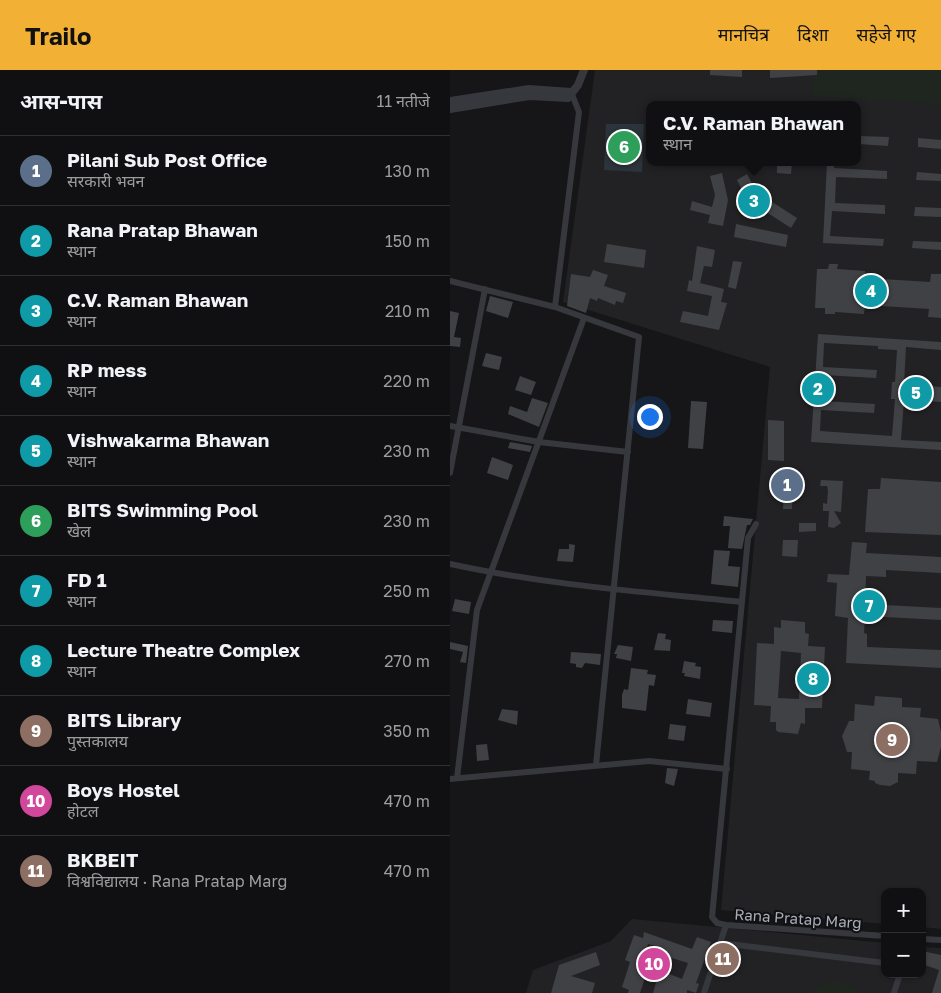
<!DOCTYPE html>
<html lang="hi">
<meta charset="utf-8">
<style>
:root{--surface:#101012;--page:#19191b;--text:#f1f3f6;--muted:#9c9d9f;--line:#303032;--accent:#f2b134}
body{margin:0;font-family:"Golos Text","Noto Sans Devanagari",sans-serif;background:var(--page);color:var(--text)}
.controls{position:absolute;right:15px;bottom:15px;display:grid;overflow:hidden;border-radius:10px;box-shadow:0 1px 4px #0004}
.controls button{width:45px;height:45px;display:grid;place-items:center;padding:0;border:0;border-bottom:1px solid var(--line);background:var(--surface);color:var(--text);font:25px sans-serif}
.you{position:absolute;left:199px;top:346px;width:18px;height:18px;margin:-12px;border:4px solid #fff;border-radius:50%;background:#1a73e8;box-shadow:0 0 0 8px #1a73e833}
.badge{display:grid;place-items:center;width:32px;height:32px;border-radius:50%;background:var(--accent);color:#fff;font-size:16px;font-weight:700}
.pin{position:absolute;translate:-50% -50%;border:2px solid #fff;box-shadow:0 1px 5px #0006}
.popup{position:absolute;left:196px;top:31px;width:215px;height:65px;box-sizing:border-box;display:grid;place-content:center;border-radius:10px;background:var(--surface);filter:drop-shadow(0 1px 4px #0005);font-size:16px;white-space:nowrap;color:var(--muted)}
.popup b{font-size:19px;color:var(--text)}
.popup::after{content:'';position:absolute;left:50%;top:100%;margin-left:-10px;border:10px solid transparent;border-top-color:var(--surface)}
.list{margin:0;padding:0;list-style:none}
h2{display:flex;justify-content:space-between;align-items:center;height:65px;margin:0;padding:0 20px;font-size:21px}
h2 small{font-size:16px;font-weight:400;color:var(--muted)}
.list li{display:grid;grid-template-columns:32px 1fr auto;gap:15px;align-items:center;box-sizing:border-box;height:70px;padding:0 20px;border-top:1px solid var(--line)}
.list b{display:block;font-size:19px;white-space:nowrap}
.list p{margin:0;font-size:16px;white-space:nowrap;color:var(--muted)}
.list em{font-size:16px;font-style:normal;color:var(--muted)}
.map{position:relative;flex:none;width:491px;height:923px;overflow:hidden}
header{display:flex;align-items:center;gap:30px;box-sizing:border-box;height:70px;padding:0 25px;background:var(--accent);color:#111}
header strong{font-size:24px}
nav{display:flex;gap:28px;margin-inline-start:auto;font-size:18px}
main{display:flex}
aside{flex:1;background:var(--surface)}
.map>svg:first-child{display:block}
.built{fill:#222225;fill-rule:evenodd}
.green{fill:#1e261f}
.water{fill:#2c353c}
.building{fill:#404145;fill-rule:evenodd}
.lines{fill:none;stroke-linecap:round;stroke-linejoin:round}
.minor{stroke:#37383d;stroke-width:6}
.tertiary{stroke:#37383d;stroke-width:8}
.labels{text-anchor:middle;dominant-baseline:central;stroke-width:4;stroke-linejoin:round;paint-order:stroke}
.street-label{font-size:15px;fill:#a8adb8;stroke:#111113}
</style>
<header>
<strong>Trailo</strong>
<nav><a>मानचित्र</a><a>दिशा</a><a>सहेजे गए</a></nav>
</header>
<main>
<aside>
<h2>आस-पास<small>11 नतीजे</small></h2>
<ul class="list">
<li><span class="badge" style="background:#5c6f8a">1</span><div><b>Pilani Sub Post Office</b><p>सरकारी भवन</p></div><em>130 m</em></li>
<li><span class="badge" style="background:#0f9aa8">2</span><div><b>Rana Pratap Bhawan</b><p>स्थान</p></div><em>150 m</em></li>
<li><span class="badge" style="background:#0f9aa8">3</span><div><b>C.V. Raman Bhawan</b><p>स्थान</p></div><em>210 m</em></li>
<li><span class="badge" style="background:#0f9aa8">4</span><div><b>RP mess</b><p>स्थान</p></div><em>220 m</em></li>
<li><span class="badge" style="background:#0f9aa8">5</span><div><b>Vishwakarma Bhawan</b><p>स्थान</p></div><em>230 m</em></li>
<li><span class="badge" style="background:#2e9e5b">6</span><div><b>BITS Swimming Pool</b><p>खेल</p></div><em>230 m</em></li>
<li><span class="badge" style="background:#0f9aa8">7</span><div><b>FD 1</b><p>स्थान</p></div><em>250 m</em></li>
<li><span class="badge" style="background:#0f9aa8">8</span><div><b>Lecture Theatre Complex</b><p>स्थान</p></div><em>270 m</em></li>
<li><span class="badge" style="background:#8d6e63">9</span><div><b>BITS Library</b><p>पुस्तकालय</p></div><em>350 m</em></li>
<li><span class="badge" style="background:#d1479c">10</span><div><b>Boys Hostel</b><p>होटल</p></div><em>470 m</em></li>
<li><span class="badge" style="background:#8d6e63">11</span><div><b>BKBEIT</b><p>विश्वविद्यालय · Rana Pratap Marg</p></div><em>470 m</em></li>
</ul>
</aside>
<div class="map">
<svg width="491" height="923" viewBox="0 0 491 923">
<rect width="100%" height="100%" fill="#161618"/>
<path class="built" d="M145 0H491V859L472 857V822H435V854L271 840 320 297 113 232ZM200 35H408V92H200Z
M182 849 435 873V904H472V877L491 878V923H76L83 900 161 871Z"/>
<path class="green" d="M363 0H491V34L362 26Z
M381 910 398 914 410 923H361L365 917Z"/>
<path class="water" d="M156 54H194L192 102 154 100Z"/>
<path class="building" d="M260 0H292V7L260 5Z
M320 0H367V5L320 8Z
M408 66 439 67 438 76 408 74Z
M468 68 491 70V79L468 77Z
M327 92H342L341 104 327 103Z
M377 92H384V98L437 101V109L386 107 385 133 435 135V144L382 141 380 166 434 169 433 176 373 173Z
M467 102 491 104V111L466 110Z
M272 103 278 130 273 156 258 153 260 145 240 140 242 131 262 137 265 125 260 106Z
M297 104 313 134 316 128 347 148 341 158 313 140 304 144 287 110Z
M465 137 491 138V147L464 146Z
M286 154 338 165 336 177 284 167Z
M463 171 491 172V180L462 178Z
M157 174 196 180 194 198 154 192Z
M247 176 265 180 262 197 254 196 250 213 274 219 271 232 277 233 269 260 230 252 233 241 258 246 262 226 237 221 239 210 242 211Z
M283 191 292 192 286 219 278 217Z
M379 194H388L387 199 415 201V208L480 212 481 204H491V248L478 247 479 239 415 235 414 244 385 242V244H375V238H365L367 199H378Z
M143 200 158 205 154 216 176 223 173 233 166 231 165 235 148 228 147 231 140 228 136 243 117 236 121 204 140 207Z
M40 226 63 232 58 248 36 241Z
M0 241 9 243 4 267 11 268 10 277 0 276Z
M368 264 491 272V280L456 277 454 314 491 317V332L454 330 451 370 491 372V380L361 372ZM374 273 428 276V279L447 280 445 312H442L441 329H445L442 366 370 361 371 340 424 343 425 334 371 331 373 305 426 308 427 300 373 297Z
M36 283 52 287 49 300 32 296Z
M70 306 86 312 81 325 65 320Z
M82 328 98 333 89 357 58 344 60 336 77 342Z
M241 331 257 332 253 379 238 378Z
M318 350 334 351V391L318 390Z
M60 372 82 376 80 382 58 378Z
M42 387 63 395 58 410 37 403Z
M334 406 343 407 342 439H333L334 421 331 420Z
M431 408 491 412V465L415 462 418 419H430Z
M371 410 393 411 391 442 384 441 391 453 384 458 378 457 379 441H373V433L377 434 378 420 377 416H370Z
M274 446 303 449 300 455H297L292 479 278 478 280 456H273Z
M349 453H366V461L349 462Z
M333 470H348L347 487 332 486Z
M402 472 417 473 416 483 491 487V503L436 500V507L416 506 415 534 491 538V550L415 546 414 563 417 564V577L491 580V598L396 593 398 548 385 546 387 513 377 512 378 504 399 505Z
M119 474 125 475 123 492 107 491 109 479H119Z
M264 480 280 481 278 496 290 497 288 517 261 514Z
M5 529 21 532 19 544 2 541Z
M263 550 283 551 282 563 262 561Z
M331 550 355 552V563L359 564 358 576 375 577 372 638H355V654L351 653 348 664 328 662 326 660V652H320L321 636 304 635 307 573 324 574V557L331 558ZM331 581 351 583 349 629 328 628Z
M208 563 216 564 215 569 221 570 220 581 204 580Z
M0 572 18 576 16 593 10 592 13 582 0 579Z
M168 575 183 577 181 591 166 588 167 584H164Z
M121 582 151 584 150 595 135 593 132 598 126 597V594L120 593Z
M234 591 246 593 245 596 251 597 250 609 234 606 235 603H232Z
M181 598 198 600 197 604 206 605 204 616 199 615 196 641 172 638V625L174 619 178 620Z
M425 626 452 628V637L471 638 470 647 488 649 491 662V677L487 692 467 691 466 704 448 703V712L440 716 430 715 425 713V711L419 710 420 701 401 699 402 682H397L392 666 399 651H404L405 634 424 636Z
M238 629 262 633 260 647 236 644Z
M52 639 68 641 67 655 48 650Z
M220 654 236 656 234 671 218 669Z
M37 674 39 690 27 691 26 675Z
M217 698 228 699 224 716 215 713Z
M194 862 242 879 247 867 261 872 246 913 249 914 246 923 237 920V923H203L207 909 196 905 190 923H178L179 920 172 917 180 892 175 890 184 865 193 868ZM198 874 215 879 211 892 194 887ZM222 888 238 893 232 909 217 903Z
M472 881 491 885V923H482L489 900 472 894Z
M146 882 150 895 121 906 145 913 142 923H101L109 895Z"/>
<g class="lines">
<path class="minor" d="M0 211 105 237 189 267 146 695
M105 237 129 42 121 22
M0 356 89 372 178 382
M0 403 35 219
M306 454 298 468 262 847 267 853 276 855 435 866
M0 494C96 515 195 522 292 532
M7 708 27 540 134 248
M0 709 199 691 277 699
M472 869 491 870
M270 873 435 893
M254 923 276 855
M444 923 450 904"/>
<path class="tertiary" d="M0 31 79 19 121 22
M0 39 79 26 118 28 128 15 134 0"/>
</g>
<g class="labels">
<g class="street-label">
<text transform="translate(348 848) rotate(4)">Rana Pratap Marg</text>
</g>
</g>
</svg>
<div class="controls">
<button>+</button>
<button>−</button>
</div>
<div class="you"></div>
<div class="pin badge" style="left:337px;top:415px;background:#5c6f8a">1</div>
<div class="pin badge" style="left:368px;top:319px;background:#0f9aa8">2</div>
<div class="pin badge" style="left:304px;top:131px;background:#0f9aa8">3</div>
<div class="popup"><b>C.V. Raman Bhawan</b>स्थान</div>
<div class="pin badge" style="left:421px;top:221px;background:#0f9aa8">4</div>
<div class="pin badge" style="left:466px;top:323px;background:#0f9aa8">5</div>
<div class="pin badge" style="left:174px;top:77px;background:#2e9e5b">6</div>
<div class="pin badge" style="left:419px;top:536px;background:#0f9aa8">7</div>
<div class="pin badge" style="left:363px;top:609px;background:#0f9aa8">8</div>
<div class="pin badge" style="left:442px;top:670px;background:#8d6e63">9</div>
<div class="pin badge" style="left:204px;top:894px;background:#d1479c">10</div>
<div class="pin badge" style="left:273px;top:889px;background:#8d6e63">11</div>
</div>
</main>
